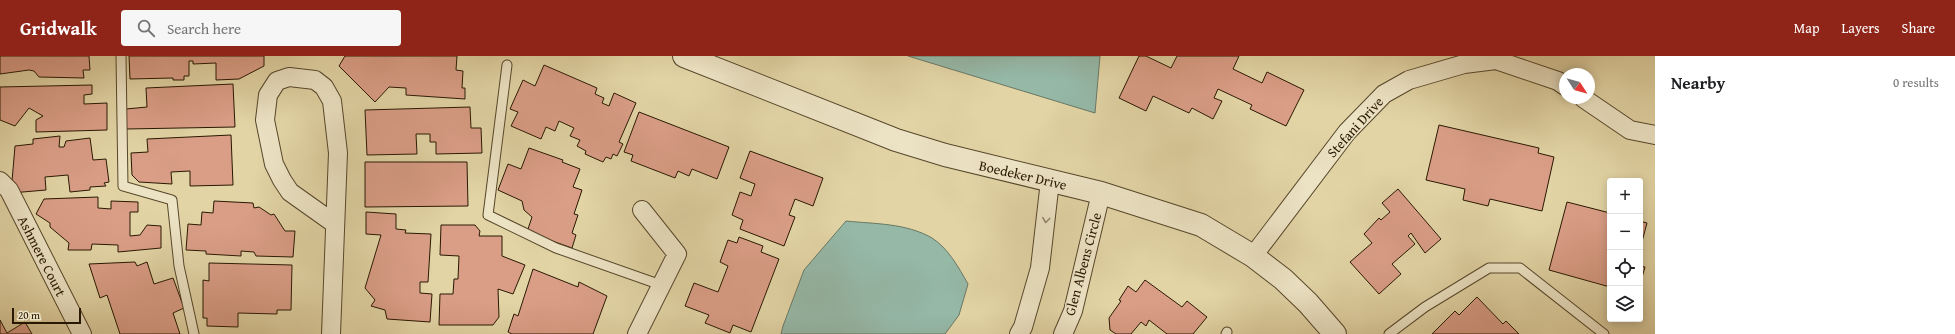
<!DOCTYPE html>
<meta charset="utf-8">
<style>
:root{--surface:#fff;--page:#f6f6f6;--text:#202124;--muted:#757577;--line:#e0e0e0;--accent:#8f2418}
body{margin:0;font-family:"Gentium Book Plus",serif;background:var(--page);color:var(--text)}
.controls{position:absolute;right:12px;bottom:12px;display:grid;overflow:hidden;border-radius:4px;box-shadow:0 2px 10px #0003}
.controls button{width:36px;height:36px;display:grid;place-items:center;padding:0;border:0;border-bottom:1px solid var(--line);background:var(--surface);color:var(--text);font:20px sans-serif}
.compass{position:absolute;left:1559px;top:12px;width:36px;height:36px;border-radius:50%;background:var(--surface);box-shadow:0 2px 10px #0003;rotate:126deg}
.scale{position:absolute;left:12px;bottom:10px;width:69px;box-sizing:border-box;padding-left:4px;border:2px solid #291802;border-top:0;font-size:11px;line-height:14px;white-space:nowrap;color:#291802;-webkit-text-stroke:3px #ece3c4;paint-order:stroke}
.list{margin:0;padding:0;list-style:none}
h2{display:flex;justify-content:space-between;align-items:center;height:52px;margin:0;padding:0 16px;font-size:17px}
h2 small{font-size:13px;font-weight:400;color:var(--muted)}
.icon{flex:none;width:22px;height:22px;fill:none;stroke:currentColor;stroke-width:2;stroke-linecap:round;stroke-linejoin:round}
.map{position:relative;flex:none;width:1655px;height:278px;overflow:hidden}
header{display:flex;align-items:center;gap:24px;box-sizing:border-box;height:56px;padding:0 20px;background:var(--accent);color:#fff}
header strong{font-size:19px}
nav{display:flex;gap:22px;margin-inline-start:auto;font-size:14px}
.search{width:280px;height:36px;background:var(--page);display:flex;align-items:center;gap:10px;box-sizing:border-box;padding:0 14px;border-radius:4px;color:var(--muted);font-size:15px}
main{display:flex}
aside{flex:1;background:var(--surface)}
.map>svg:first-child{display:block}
.water{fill:#95b8a7;stroke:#6a7865}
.building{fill:#da9e87;stroke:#291802}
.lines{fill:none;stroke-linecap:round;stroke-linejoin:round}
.service-casing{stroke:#57472b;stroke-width:11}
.minor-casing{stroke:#57472b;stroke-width:20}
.tertiary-casing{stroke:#57472b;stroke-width:24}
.service{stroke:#ece3c4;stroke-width:9}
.minor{stroke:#ece3c4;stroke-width:18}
.tertiary{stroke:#ece3c4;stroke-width:22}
.oneway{stroke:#94886d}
.labels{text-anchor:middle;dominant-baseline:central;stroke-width:3;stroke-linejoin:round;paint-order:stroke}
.street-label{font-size:14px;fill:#291802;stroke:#ece3c4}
</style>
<header>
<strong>Gridwalk</strong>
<div class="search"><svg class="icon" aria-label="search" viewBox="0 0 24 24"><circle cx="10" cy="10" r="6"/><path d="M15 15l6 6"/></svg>Search here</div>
<nav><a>Map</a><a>Layers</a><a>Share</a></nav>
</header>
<main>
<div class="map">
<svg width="1655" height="278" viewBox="0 0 1655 278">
<rect width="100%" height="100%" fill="#e2d4a5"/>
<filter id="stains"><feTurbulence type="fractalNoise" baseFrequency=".005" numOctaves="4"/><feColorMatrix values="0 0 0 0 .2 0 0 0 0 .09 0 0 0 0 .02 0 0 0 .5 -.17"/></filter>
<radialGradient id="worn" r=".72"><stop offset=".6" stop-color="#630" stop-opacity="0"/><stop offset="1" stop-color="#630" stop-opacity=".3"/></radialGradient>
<path class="water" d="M908 0H1100L1095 57Z
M846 165C875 168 906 167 932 182 948 192 959 212 968 228L959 259 945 278H781L783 270 804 214Z"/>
<path class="building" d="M0 0H89L90 14H83L84 22 39 21 34 15 29 14 0 18Z
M129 0H264V10L239 23 216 24V7L193 8V5H189V20H184V24H173V22L130 23Z
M345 0H457L456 14 463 15 462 32H465V43L406 39V32L389 31 375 46 339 10Z
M1139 0H1146L1171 12 1177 0H1239L1233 13 1262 27 1267 16 1304 34 1286 70 1250 53 1252 49 1218 33 1214 42 1222 45 1213 63 1192 52 1189 57 1153 40 1146 55 1119 42Z
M544 9 597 32 595 38 604 42 602 47 609 50 614 37 636 47 619 86 623 88 617 100 613 98 611 103 606 101 603 106 585 98 586 95 577 90 580 84 570 80 574 72 559 65 555 75 546 71 541 83 511 70 518 56 510 53 523 24 535 30Z
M233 28 235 71 126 73V53L147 51 146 32Z
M92 29V38L84 39V48L107 47V74L36 76V64L43 60 29 52 15 70 0 64V31Z
M470 51 471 72H481L482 97 436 98V86H430V78H416L417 98 367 99 365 54Z
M639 56 729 91 717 123 692 113 689 120 678 115 675 122 631 105 633 99 624 96Z
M1439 69 1539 92 1538 97 1554 101 1542 155 1490 143 1488 150 1463 144 1465 133 1426 124Z
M231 79 233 129 190 130V115L171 116 172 128 139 126 132 119 131 97 148 96 147 83Z
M60 80 59 91H64L66 85 90 82 93 104 106 103 109 126 104 127 106 130 90 131V134L70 136 68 119 45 121 46 134 11 137 15 90 33 88V83Z
M529 92 563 104 562 106 580 113 573 131 582 134 574 158 578 159 572 177 576 179 572 192 527 176 532 161 524 154 522 145 498 134 508 108 521 113Z
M750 95 823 122 813 150 795 143 789 159 795 161 784 190 740 173 743 164 732 159 740 136 751 140 755 128 740 122Z
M365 106H467L468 150 365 151Z
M1398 133 1441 183 1425 197 1411 177 1408 180 1415 188 1392 208 1401 218 1379 238 1350 206 1372 187 1364 178 1379 162 1381 164 1390 156 1382 147Z
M98 141V152L111 153V145L138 146V156H130V180L140 179 147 169 161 170V192L118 196V189L92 188 91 194H68L69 187 50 171V167L36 158 44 143Z
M214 145 253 147 254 152 259 151 271 159 274 158 285 175H295L293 201 256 200 254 196 241 195V200L206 198V195L186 194 188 168 201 169 202 156 213 157Z
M1567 146 1610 157V231L1549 214Z
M366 156 396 158V173L406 174 405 177 431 178 428 226H420V237L432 238 430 266 387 263 385 254 371 250 375 244 365 232 381 179 366 178Z
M1640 165 1647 167 1640 193Z
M441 169H475L480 175 479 180H502V200L525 209 513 238 498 233 499 261 493 269H439L440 238H453L454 223H458L459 200 440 199Z
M739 181 763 190 761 196 779 203 751 276 733 269 730 277 705 267 709 259 685 250 694 227 718 236 728 210 720 206 728 184 737 187Z
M135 206 137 210 147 206 154 228 173 222 184 252 173 257 180 278H120L107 239 100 242 89 208Z
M209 207 292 209 291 254H277V258L238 257V271L207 270V262H203V224L209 225Z
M1640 210 1645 211 1640 228Z
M533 213 578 231 579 226 607 240 593 278H512L508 276 514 258 518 260Z
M1145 224 1182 251 1187 245 1207 261 1193 278H1167L1149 264 1146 270 1141 266 1131 278H1116L1110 274 1109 262 1121 245 1119 244 1128 230 1136 236Z
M1477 241 1503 268 1506 265 1519 278H1432L1455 255 1459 259Z
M0 264 7 277 25 266 32 278H0Z"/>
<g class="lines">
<defs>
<path id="service" d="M121 0 123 130 172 144 179 210 194 278
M507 9 488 159 556 192 661 229
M1226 278 1227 276
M1389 278 1425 251 1489 212H1520L1604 278"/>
<path id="minor" d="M1583 42 1630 74 1655 79
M0 125 9 134 82 278
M1253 200 1347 76 1384 38 1409 24 1464 8 1496 4 1558 25 1565 30
M331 278 338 97 332 45 324 31 315 24 289 21 277 25 268 39 265 64 274 108 282 124 290 136 335 168
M637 278 677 198 642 154
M1019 278 1023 271 1040 212 1050 125
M1063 278 1073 255 1101 137"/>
<path id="tertiary" d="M684 0 896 84 945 99 1101 137 1201 169 1253 200 1283 223 1308 247 1335 278"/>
</defs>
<use href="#service" class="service-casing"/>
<use href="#minor" class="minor-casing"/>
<use href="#tertiary" class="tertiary-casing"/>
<use href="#service" class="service"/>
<use href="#minor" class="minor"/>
<use href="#tertiary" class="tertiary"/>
</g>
<defs><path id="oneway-chevron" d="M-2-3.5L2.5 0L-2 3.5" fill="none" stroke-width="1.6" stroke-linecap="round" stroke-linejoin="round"/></defs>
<use class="oneway" href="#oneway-chevron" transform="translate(1046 164) rotate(97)"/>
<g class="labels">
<g class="street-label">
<text transform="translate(1355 71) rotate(-48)">Stefani Drive</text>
<text transform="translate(1023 119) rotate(13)">Boedeker Drive</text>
<text transform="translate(42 200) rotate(63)">Ashmere Court</text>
<text transform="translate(1083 208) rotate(-75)">Glen Albens Circle</text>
</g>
</g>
<rect width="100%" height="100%" filter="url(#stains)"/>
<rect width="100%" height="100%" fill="url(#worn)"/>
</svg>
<div class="controls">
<button>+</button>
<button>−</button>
<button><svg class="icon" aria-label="locate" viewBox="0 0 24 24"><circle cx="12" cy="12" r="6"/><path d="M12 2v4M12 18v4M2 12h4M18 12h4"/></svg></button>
<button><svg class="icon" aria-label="layers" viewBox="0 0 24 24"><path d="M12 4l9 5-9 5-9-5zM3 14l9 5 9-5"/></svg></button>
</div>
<svg class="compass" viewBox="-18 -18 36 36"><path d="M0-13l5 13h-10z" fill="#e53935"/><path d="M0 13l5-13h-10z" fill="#757577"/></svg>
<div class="scale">20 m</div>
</div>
<aside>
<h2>Nearby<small>0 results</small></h2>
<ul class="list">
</ul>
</aside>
</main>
